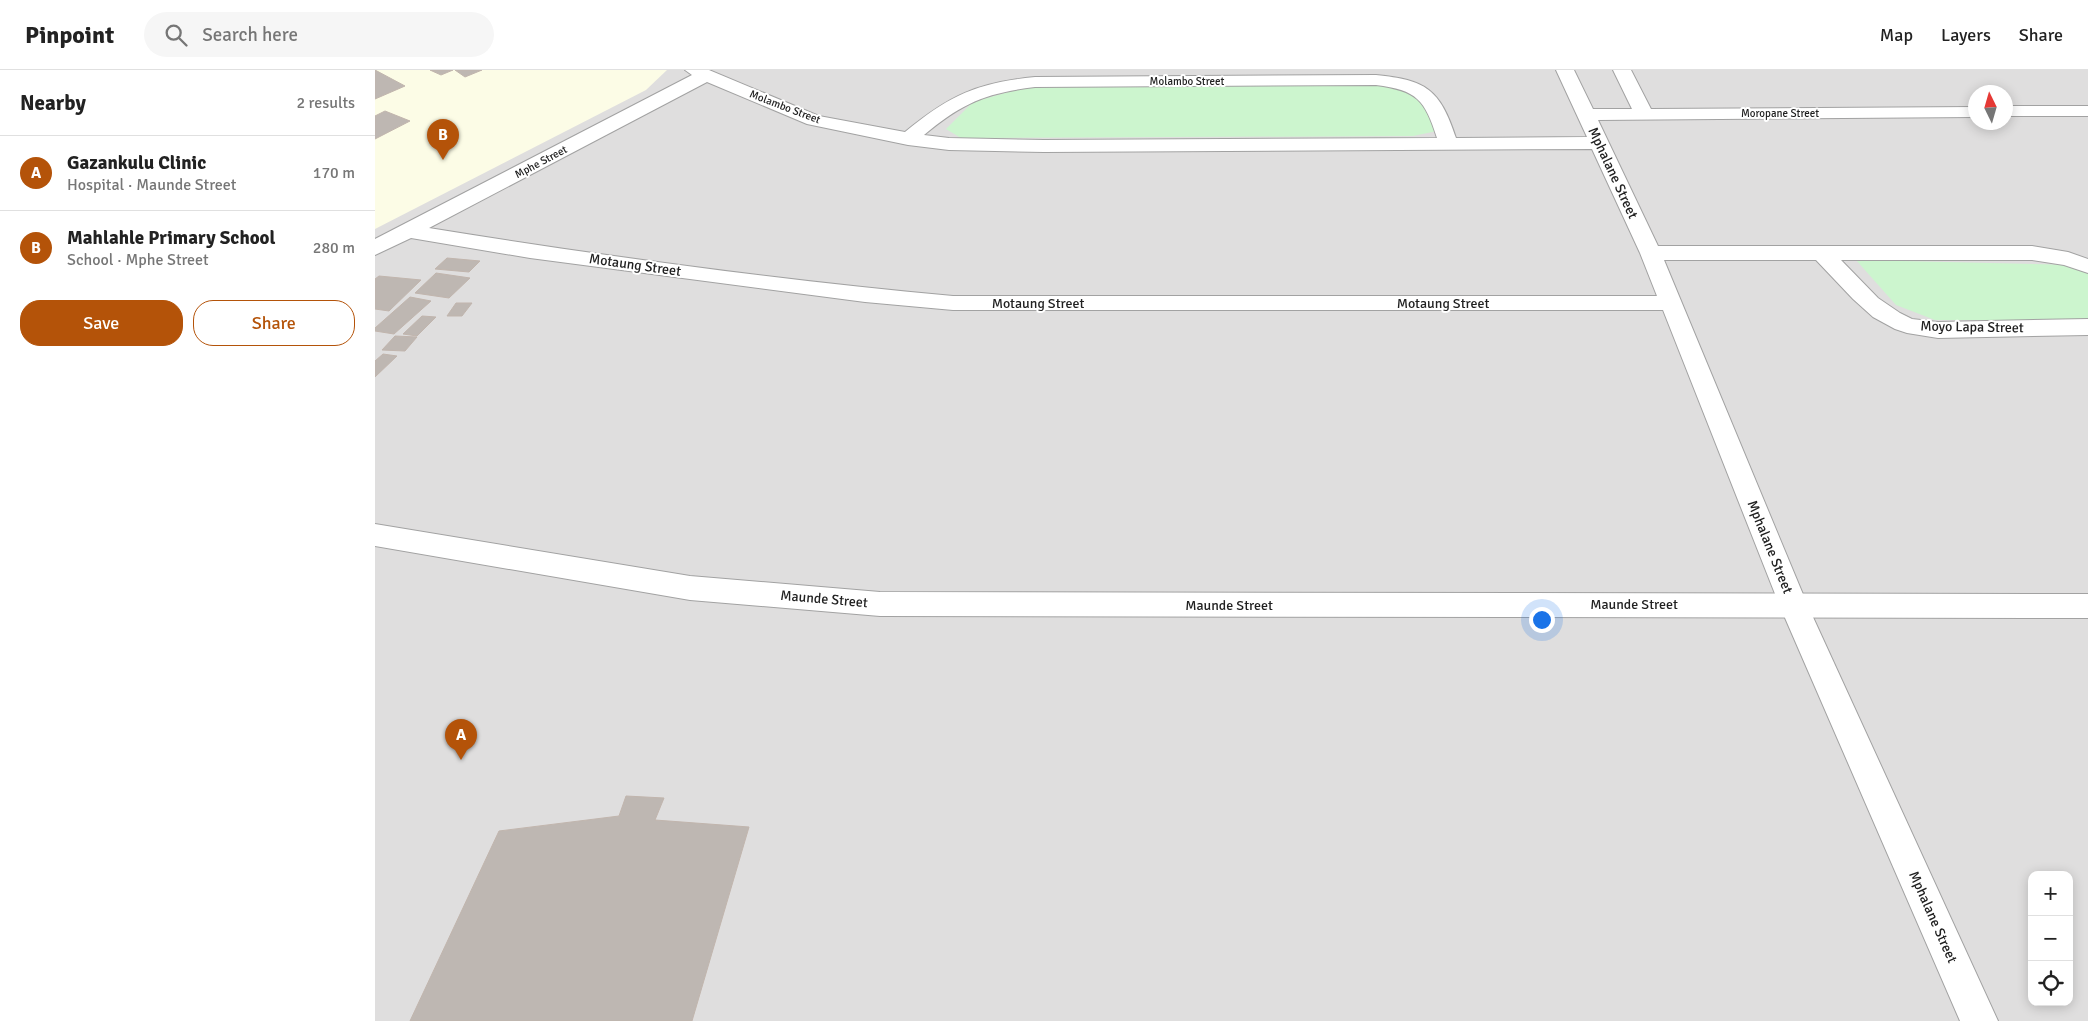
<!DOCTYPE html>
<meta charset="utf-8">
<style>
:root{--surface:#fff;--page:#f6f6f6;--text:#222;--muted:#767676;--line:#e0e0e0;--accent:#b45309}
body{margin:0;font-family:Signika,sans-serif;background:var(--page);color:var(--text)}
.controls{position:absolute;right:15px;bottom:15px;display:grid;overflow:hidden;border-radius:10px;box-shadow:0 2px 12px #0003}
.controls button{width:45px;height:45px;display:grid;place-items:center;padding:0;border:0;border-bottom:1px solid var(--line);background:var(--surface);color:var(--text);font:25px sans-serif}
.compass{position:absolute;left:1593px;top:15px;width:45px;height:45px;border-radius:50%;background:var(--surface);box-shadow:0 2px 12px #0003;rotate:355deg}
.you{position:absolute;left:1166px;top:549px;width:18px;height:18px;margin:-12px;border:4px solid #fff;border-radius:50%;background:#1a73e8;box-shadow:0 0 0 8px #1a73e833}
.badge{display:grid;place-items:center;width:32px;height:32px;border-radius:50%;background:var(--accent);color:#fff;font-size:16px;font-weight:700}
.pin{position:absolute;translate:-50% -41px;filter:drop-shadow(0 1px 2px #0008)}
.pin::after{content:'';position:absolute;top:26px;width:18px;height:15px;background:inherit;clip-path:polygon(0 0,100% 0,50% 100%)}
.list{margin:0;padding:0;list-style:none}
h2{display:flex;justify-content:space-between;align-items:center;height:65px;margin:0;padding:0 20px;font-size:21px}
h2 small{font-size:16px;font-weight:400;color:var(--muted)}
.list li{display:grid;grid-template-columns:32px 1fr auto;gap:15px;align-items:center;box-sizing:border-box;height:75px;padding:0 20px;border-top:1px solid var(--line)}
.list b{display:block;font-size:19px;white-space:nowrap}
.list p{margin:0;font-size:16px;white-space:nowrap;color:var(--muted)}
.list em{font-size:16px;font-style:normal;color:var(--muted)}
.actions{display:flex;gap:10px;padding:15px 20px}
.actions a{flex:1;padding:11px 0;border:1px solid var(--accent);border-radius:20px;text-align:center;font-size:18px;color:var(--accent)}
.actions .main{background:var(--accent);color:#fff}
.icon{flex:none;width:28px;height:28px;fill:none;stroke:currentColor;stroke-width:2;stroke-linecap:round;stroke-linejoin:round}
.map{position:relative;flex:none;width:1713px;height:951px;overflow:hidden}
header{display:flex;align-items:center;gap:30px;box-sizing:border-box;height:70px;padding:0 25px;background:var(--surface);border-bottom:1px solid var(--line)}
header strong{font-size:24px}
nav{display:flex;gap:28px;margin-inline-start:auto;font-size:18px}
.search{width:350px;height:45px;background:var(--page);display:flex;align-items:center;gap:12px;box-sizing:border-box;padding:0 18px;border-radius:28px;color:var(--muted);font-size:19px}
main{display:flex}
aside{flex:1;background:var(--surface)}
.map>svg:first-child{display:block}
.residential{fill:#dfdede;fill-rule:evenodd}
.education{fill:#fcfce6}
.park{fill:#ccf5ce}
.building{fill:#beb7b2;stroke:#c1b5ad}
.lines{fill:none;stroke-linecap:round;stroke-linejoin:round}
.minor-casing{stroke:#a2a2a2;stroke-width:2}
.tertiary-casing{stroke:#a2a2a2;stroke-width:2}
.minor{fill:#fff;fill-rule:evenodd}
.tertiary{fill:#fff;fill-rule:evenodd}
.labels{text-anchor:middle;dominant-baseline:central;stroke-width:4;stroke-linejoin:round;paint-order:stroke}
.far-street-label{font-size:11px;fill:#212121;stroke:#fff}
.street-label{font-size:14px;fill:#212121;stroke:#fff}
</style>
<header>
<strong>Pinpoint</strong>
<div class="search"><svg class="icon" aria-label="search" viewBox="0 0 24 24"><circle cx="10" cy="10" r="6"/><path d="M15 15l6 6"/></svg>Search here</div>
<nav><a>Map</a><a>Layers</a><a>Share</a></nav>
</header>
<main>
<aside>
<h2>Nearby<small>2 results</small></h2>
<ul class="list">
<li><span class="badge">A</span><div><b>Gazankulu Clinic</b><p>Hospital · Maunde Street</p></div><em>170 m</em></li>
<li><span class="badge">B</span><div><b>Mahlahle Primary School</b><p>School · Mphe Street</p></div><em>280 m</em></li>
</ul>
<div class="actions"><a class="main">Save</a><a>Share</a></div>
</aside>
<div class="map">
<svg width="1713" height="951" viewBox="0 0 1713 951">
<rect width="100%" height="100%" fill="#f1eee9"/>
<path class="residential" d="M0 0H1713V951H0ZM1600 22H1630V52H1600ZM1657 805H1694V932H1657Z"/>
<path class="education" d="M0 0H292L271 20 0 159Z"/>
<path class="park" d="M805 15 1029 16 1053 29 1062 61 1038 66 586 68 571 59 598 32 651 17Z
M1481 190 1699 195 1713 200V250H1560L1521 235Z"/>
<path class="building" d="M0 0 30 16 0 29Z
M55 0H78L66 5Z
M80 0H107L90 7Z
M10 41 35 51 0 69V46Z
M72 188 105 191 94 202 60 199Z
M61 203 95 208 74 228 40 223Z
M4 206 46 210 14 241 0 239V209Z
M35 227 56 231 19 264 0 261V258Z
M81 233H97L87 246H72Z
M47 246 61 247 42 266 28 264Z
M20 266 42 267 30 281 7 280Z
M8 284 22 286 0 307V291Z
M251 726 289 728 280 750 374 757 317 951H35L124 761 244 746Z"/>
<g class="lines">
<defs>
<path id="minor" d="M310 0H334L444 46 530 62C575 25 602 13 660 7L1001 5C1051 10 1065 19 1081 68L1212 67 1181 0H1199L1218 39H1257L1238 0H1256L1276 39 1600 37V47L1223 50 1283 176H1657L1693 182 1713 189V203L1689 195 1657 190H1466L1503 228 1525 243 1537 249 1563 252 1713 249V265L1563 268 1532 263 1520 259 1498 247 1478 229 1441 190H1289L1432 534 1623 951H1585L1404 534 1288 240H578L490 232 155 188 36 168 0 185V169L317 5ZM332 12 432 54 533 75 574 80 669 82 1217 79 1265 183 1282 226H578C403 210 228 186 54 158ZM1001 15C1042 20 1050 30 1062 68L669 70 574 68 549 65C587 33 611 23 660 17Z
M1630 36H1713V46H1630Z"/>
<path id="tertiary" d="M0 454 315 506 505 522 1713 524V548L505 546 315 530 0 476Z"/>
</defs>
<use href="#minor" class="minor-casing"/>
<use href="#tertiary" class="tertiary-casing"/>
<use href="#minor" class="minor"/>
<use href="#tertiary" class="tertiary"/>
</g>
<g class="labels">
<g class="far-street-label">
<text x="812" y="11">Molambo Street</text>
<text transform="translate(410 37) rotate(21)">Molambo Street</text>
<text x="1405" y="43">Moropane Street</text>
<text transform="translate(166 92) rotate(-28)">Mphe Street</text>
</g>
<g class="street-label">
<text transform="translate(1238 103) rotate(65)">Mphalane Street</text>
<text transform="translate(260 195) rotate(8)">Motaung Street</text>
<text x="663" y="233">Motaung Street</text>
<text x="1068" y="233">Motaung Street</text>
<text transform="translate(1597 257) rotate(1)">Moyo Lapa Street</text>
<text transform="translate(1395 477) rotate(68)">Mphalane Street</text>
<text transform="translate(449 529) rotate(5)">Maunde Street</text>
<text x="1259" y="534">Maunde Street</text>
<text x="854" y="535">Maunde Street</text>
<text transform="translate(1558 847) rotate(66)">Mphalane Street</text>
</g>
</g>
</svg>
<div class="controls">
<button>+</button>
<button>−</button>
<button><svg class="icon" aria-label="locate" viewBox="0 0 24 24"><circle cx="12" cy="12" r="6"/><path d="M12 2v4M12 18v4M2 12h4M18 12h4"/></svg></button>
</div>
<svg class="compass" viewBox="-18 -18 36 36"><path d="M0-13l5 13h-10z" fill="#e53935"/><path d="M0 13l5-13h-10z" fill="#767676"/></svg>
<div class="you"></div>
<div class="pin badge" style="left:86px;top:690px">A</div>
<div class="pin badge" style="left:68px;top:90px">B</div>
</div>
</main>
